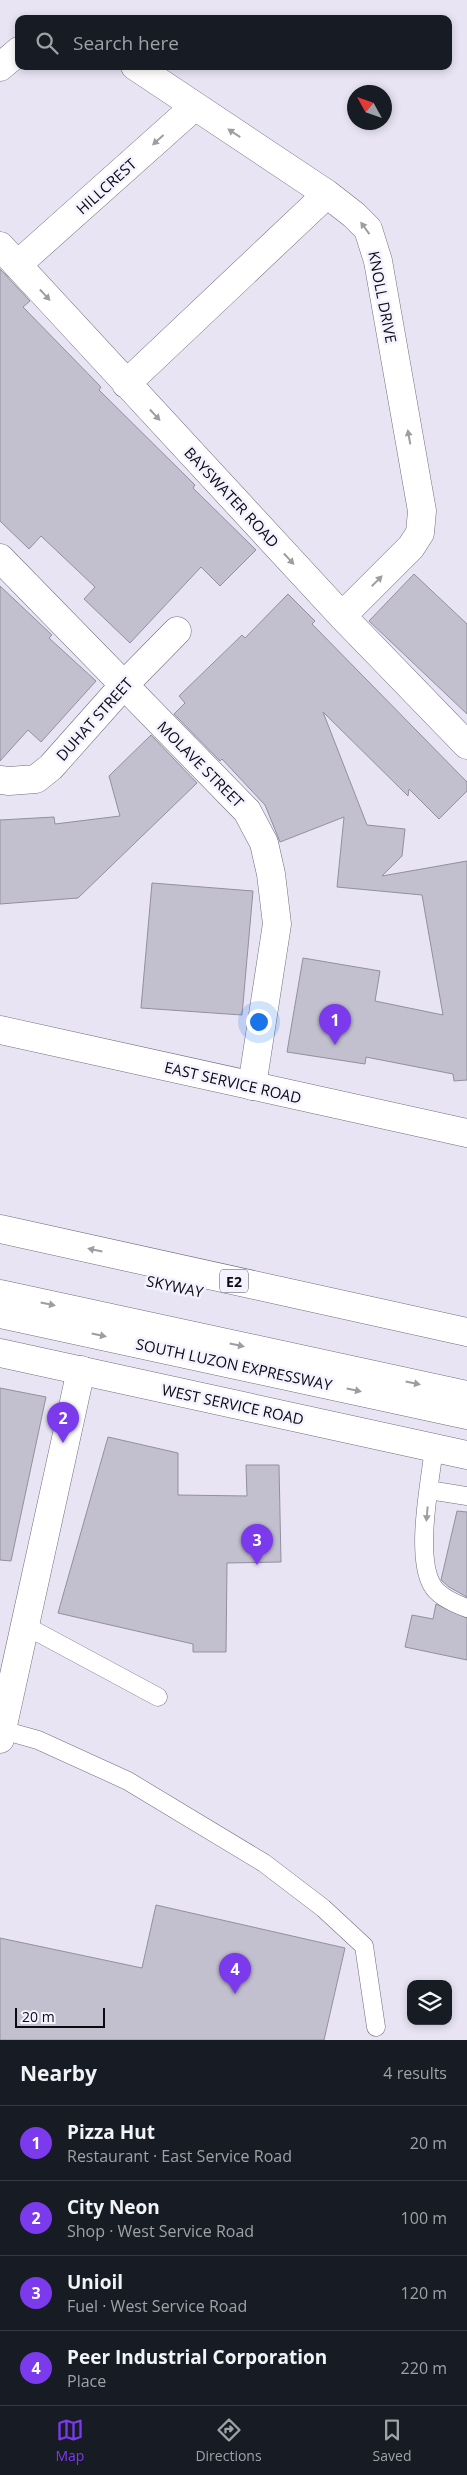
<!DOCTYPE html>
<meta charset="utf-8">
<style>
:root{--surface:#171b24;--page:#242831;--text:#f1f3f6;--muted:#9ea1a6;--line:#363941;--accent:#7c3aed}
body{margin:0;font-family:"Open Sans",sans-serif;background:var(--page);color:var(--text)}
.controls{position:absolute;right:15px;bottom:15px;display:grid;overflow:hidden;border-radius:10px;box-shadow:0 2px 8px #0003}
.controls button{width:45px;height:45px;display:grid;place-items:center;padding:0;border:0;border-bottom:1px solid var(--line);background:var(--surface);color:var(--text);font:25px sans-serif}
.compass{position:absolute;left:347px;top:85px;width:45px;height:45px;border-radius:50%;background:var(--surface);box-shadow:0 2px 8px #0003;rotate:310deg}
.scale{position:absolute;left:15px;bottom:12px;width:90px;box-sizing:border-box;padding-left:5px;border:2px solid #0c0a10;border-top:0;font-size:14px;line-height:18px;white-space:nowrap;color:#0c0a10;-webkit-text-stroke:4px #f5f2ff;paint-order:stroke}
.you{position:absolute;left:258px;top:1021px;width:18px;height:18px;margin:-12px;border:4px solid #fff;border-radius:50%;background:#1a73e8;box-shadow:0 0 0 8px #1a73e833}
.badge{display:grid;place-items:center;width:32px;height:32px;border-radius:50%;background:var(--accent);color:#fff;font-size:16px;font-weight:700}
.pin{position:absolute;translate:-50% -41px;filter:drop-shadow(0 1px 2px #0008)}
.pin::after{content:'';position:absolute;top:26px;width:18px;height:15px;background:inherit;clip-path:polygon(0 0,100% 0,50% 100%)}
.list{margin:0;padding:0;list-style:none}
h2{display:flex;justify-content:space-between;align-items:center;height:65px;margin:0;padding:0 20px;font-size:21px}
h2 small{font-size:16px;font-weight:400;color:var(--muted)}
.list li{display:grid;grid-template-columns:32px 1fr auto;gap:15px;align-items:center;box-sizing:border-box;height:75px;padding:0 20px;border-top:1px solid var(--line)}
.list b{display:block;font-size:19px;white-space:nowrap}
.list p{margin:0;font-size:16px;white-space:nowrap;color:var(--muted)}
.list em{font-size:16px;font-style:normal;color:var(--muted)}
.icon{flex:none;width:28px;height:28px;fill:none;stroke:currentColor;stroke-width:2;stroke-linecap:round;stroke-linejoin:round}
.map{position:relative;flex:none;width:467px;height:2040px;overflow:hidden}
.search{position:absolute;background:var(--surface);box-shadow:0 2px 8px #0003;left:15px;right:15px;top:15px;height:55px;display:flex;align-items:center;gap:12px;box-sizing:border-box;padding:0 18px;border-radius:10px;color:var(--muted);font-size:19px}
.sheet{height:365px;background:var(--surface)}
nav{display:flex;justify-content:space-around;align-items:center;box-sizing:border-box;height:70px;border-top:1px solid var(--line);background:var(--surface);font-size:14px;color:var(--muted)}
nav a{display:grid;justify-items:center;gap:2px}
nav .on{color:var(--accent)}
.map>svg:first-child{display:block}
.building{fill:#c2bfcf;stroke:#938f9e}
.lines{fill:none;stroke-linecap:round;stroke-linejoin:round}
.lane-casing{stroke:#706d7b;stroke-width:19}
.street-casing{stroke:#706d7b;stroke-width:29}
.secondary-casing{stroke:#706d7b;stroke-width:29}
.highway-casing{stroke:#706d7b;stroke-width:29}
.lane{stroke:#fff;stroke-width:18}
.street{stroke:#fff;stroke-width:28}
.secondary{stroke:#fff;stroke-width:28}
.highway{stroke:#fff;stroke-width:28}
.oneway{fill:#9e9d9f}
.labels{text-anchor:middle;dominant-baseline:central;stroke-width:5;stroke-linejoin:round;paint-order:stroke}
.shield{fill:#f5f2ff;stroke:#525058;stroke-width:1}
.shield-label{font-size:14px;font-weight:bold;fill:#0c0a10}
.street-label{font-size:15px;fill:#0c0a10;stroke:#f5f2ff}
</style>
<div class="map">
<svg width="467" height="2040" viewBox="0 0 467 2040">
<rect width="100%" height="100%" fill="#e8e4f4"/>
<path class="building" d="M0 269 30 301 23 307 101 387 99 390 195 485 193 488 256 550 220 586 201 567 130 643 84 599 95 587 41 536 29 549 0 521Z
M414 574 467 624V714L369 621Z
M0 586 52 635 49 638 96 681 41 742 28 730 0 761Z
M288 594 315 621 312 624 467 782V791L439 819 409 789 408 796 323 712 367 825 405 829 402 856 382 876 467 861V1080L454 1081 453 1074 366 1057 365 1064 287 1052 303 958 380 971 375 1001 443 1015 422 895 337 887 344 817 280 842 265 805 222 759 220 761 174 714 185 703 179 696 242 635 245 638Z
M151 735 197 783 78 898 0 904V820L54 817 55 824 120 816 109 776Z
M152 883 253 891 242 1015 141 1008Z
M0 1388 46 1397 11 1561 0 1560Z
M108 1437 178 1453V1495L247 1496 246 1465H279L281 1562 227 1563 226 1652H193V1644L58 1613Z
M457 1511 467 1512V1597L449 1587 441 1580Z
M436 1604 467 1618V1660L405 1647 412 1615 433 1619Z
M156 1905 345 1948 324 2040H0V1938L142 1968Z"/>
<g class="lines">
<defs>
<path id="lane" d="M434 1448C430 1483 415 1555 432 1585 438 1596 456 1604 467 1608
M429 1490 467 1496
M26 1626 158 1697
M2 1730 38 1740 128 1781 264 1863 323 1908 364 1946 376 2027"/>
<path id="street" d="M135 66 327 194 354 215 368 229 378 261 422 511 420 533 411 547 342 616
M0 67 19 51
M0 246 342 616 467 745
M17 265 194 107
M126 384 327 194
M0 558 247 811 264 843 271 874 277 924 252 1086
M0 780 9 781 36 779 51 767 123 686 177 631
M0 1739 81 1370"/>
<path id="secondary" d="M0 1030 467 1133
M0 1353 467 1455"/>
<path id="highway" d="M0 1229 467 1332
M0 1294 467 1395
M0 1314 467 1415"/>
</defs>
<use href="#lane" class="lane-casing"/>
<use href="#street" class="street-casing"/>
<use href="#secondary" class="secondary-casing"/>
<use href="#highway" class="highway-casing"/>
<use href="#lane" class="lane"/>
<use href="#street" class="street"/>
<use href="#secondary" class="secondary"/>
<use href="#highway" class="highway"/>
</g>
<defs><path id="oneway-solid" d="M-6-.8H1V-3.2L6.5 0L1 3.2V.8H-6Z" transform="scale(1.25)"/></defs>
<g class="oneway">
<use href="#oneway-solid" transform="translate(234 133) rotate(-147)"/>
<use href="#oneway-solid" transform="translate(158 140) rotate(138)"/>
<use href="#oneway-solid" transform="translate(365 228) rotate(-126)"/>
<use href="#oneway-solid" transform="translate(45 295) rotate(47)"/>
<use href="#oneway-solid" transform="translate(155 415) rotate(47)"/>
<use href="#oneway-solid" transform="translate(409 437) rotate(-100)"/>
<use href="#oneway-solid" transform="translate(289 559) rotate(47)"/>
<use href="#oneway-solid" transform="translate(377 581) rotate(-45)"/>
<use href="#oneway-solid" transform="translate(95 1250) rotate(-168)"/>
<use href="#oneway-solid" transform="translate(48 1304) rotate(12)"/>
<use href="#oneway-solid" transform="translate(99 1335) rotate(12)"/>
<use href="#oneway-solid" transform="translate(237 1345) rotate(12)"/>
<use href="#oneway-solid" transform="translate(413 1383) rotate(12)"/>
<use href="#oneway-solid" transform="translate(354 1390) rotate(12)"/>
<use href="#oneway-solid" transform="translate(427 1514) rotate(95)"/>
</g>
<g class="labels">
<rect class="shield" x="220" y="1269.5" width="28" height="23" rx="4"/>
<g class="shield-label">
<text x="234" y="1281">E2</text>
</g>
<g class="street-label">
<text transform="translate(106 186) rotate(-42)">HILLCREST</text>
<text transform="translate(383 297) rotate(79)">KNOLL DRIVE</text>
<text transform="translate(232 497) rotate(47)">BAYSWATER ROAD</text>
<text transform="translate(94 719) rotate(-48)">DUHAT STREET</text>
<text transform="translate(201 764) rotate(45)">MOLAVE STREET</text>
<text transform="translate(233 1082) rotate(13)">EAST SERVICE ROAD</text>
<text transform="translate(175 1286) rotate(12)">SKYWAY</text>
<text transform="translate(234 1364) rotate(12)">SOUTH LUZON EXPRESSWAY</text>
<text transform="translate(233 1404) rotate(12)">WEST SERVICE ROAD</text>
</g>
</g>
</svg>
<div class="controls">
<button><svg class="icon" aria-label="layers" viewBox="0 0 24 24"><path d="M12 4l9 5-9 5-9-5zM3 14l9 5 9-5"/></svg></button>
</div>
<svg class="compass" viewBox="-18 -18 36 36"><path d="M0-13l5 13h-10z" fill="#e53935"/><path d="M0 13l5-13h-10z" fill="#9ea1a6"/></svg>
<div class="scale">20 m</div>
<div class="you"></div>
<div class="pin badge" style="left:335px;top:1045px">1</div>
<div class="pin badge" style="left:63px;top:1443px">2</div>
<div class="pin badge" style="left:257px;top:1565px">3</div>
<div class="pin badge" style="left:235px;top:1994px">4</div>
<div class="search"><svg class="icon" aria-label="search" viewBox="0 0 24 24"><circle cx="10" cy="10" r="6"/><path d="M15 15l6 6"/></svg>Search here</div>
</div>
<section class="sheet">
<h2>Nearby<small>4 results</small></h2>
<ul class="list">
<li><span class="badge">1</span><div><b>Pizza Hut</b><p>Restaurant · East Service Road</p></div><em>20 m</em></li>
<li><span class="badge">2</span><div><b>City Neon</b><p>Shop · West Service Road</p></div><em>100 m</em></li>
<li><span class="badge">3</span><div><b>Unioil</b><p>Fuel · West Service Road</p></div><em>120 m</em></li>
<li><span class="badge">4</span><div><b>Peer Industrial Corporation</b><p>Place</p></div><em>220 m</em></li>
</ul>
</section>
<nav>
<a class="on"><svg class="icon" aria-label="map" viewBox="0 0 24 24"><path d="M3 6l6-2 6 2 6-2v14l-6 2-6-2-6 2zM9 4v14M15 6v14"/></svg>Map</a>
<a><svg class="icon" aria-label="directions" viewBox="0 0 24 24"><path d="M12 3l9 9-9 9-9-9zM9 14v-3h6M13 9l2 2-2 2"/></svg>Directions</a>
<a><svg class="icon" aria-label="saved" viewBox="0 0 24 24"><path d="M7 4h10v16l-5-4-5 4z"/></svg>Saved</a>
</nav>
